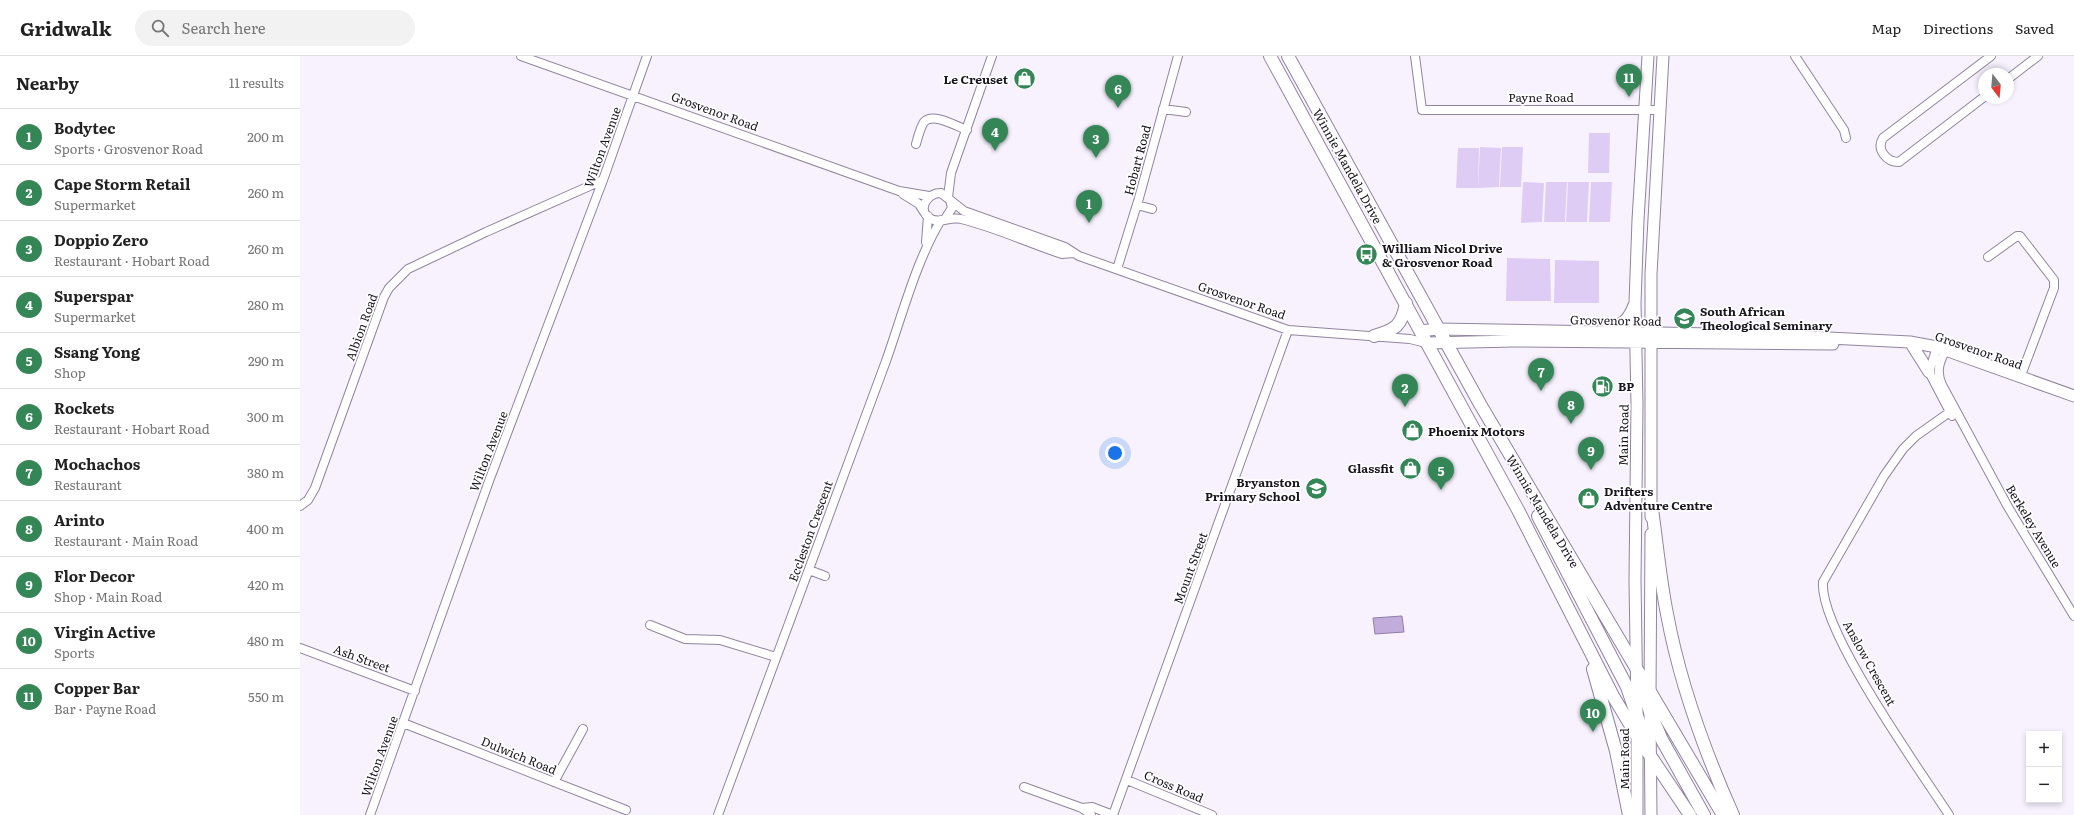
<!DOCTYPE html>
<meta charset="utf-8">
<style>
:root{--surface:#fff;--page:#f2f2f2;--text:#222;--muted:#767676;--line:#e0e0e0;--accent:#348657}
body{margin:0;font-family:Literata,serif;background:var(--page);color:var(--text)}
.controls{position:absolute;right:12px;bottom:12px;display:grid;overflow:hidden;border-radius:0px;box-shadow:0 2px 6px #0003}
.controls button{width:36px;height:36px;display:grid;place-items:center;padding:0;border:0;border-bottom:1px solid var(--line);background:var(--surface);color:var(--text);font:20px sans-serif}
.compass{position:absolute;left:1678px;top:12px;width:36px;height:36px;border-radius:50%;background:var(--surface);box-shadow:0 2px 6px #0003;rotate:164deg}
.you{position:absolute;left:815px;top:397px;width:14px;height:14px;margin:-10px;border:3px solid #fff;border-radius:50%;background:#1a73e8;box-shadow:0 0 0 6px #1a73e833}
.badge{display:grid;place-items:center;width:26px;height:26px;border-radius:50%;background:var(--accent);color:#fff;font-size:13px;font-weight:700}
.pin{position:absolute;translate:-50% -33px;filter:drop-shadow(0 1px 2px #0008)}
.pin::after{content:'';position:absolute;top:21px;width:14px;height:12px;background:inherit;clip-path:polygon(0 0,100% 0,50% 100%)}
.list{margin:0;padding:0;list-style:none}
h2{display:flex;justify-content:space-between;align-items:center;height:52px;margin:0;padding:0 16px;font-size:17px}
h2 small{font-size:13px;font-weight:400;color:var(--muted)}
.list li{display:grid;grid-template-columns:26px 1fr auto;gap:12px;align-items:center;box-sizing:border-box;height:56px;padding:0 16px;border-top:1px solid var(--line)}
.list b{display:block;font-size:15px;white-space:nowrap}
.list p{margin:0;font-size:13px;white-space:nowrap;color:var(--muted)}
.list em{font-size:13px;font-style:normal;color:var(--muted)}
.icon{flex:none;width:22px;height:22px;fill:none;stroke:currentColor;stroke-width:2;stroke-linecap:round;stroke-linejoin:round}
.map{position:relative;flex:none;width:1774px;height:759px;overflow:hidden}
header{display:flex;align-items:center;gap:24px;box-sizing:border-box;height:56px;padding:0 20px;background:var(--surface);border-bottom:1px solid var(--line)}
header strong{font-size:19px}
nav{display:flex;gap:22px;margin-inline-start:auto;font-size:14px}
.search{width:280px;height:36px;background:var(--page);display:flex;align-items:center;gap:10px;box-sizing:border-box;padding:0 14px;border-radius:22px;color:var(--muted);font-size:15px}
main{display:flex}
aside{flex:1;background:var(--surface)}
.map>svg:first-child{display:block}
.green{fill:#dfccf5}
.water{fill:#c2acdc;stroke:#907fa4}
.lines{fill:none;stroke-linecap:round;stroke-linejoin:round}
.street-casing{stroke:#91859f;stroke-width:10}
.secondary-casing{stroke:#91859f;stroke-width:13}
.primary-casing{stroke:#91859f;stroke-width:14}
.street{stroke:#fff;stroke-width:8}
.secondary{stroke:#fff;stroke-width:11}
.primary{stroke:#fff;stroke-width:12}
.labels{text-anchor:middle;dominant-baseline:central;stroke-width:3.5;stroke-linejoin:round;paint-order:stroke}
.poi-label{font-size:12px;font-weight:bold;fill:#1a1620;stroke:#fff;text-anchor:start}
.street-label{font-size:12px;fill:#1a1620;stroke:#fff}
</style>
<header>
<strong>Gridwalk</strong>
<div class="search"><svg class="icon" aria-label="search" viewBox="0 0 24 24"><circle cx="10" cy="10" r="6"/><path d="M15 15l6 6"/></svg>Search here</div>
<nav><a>Map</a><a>Directions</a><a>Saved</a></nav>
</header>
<main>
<aside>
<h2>Nearby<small>11 results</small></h2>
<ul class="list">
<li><span class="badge">1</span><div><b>Bodytec</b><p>Sports · Grosvenor Road</p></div><em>200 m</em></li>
<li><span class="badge">2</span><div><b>Cape Storm Retail</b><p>Supermarket</p></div><em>260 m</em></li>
<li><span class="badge">3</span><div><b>Doppio Zero</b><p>Restaurant · Hobart Road</p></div><em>260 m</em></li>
<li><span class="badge">4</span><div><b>Superspar</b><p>Supermarket</p></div><em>280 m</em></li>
<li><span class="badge">5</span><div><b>Ssang Yong</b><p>Shop</p></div><em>290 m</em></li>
<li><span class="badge">6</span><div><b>Rockets</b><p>Restaurant · Hobart Road</p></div><em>300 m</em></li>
<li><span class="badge">7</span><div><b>Mochachos</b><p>Restaurant</p></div><em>380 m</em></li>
<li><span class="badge">8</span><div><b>Arinto</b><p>Restaurant · Main Road</p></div><em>400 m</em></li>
<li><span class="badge">9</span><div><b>Flor Decor</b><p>Shop · Main Road</p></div><em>420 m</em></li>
<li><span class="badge">10</span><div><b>Virgin Active</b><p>Sports</p></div><em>480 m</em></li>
<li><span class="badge">11</span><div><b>Copper Bar</b><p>Bar · Payne Road</p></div><em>550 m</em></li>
</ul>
</aside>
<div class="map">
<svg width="1774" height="759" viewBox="0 0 1774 759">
<rect width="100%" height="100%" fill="#f7f2fe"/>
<path class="green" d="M1289 77H1310L1309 117H1288Z
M1180 91 1201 92 1199 131 1178 132Z
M1202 91H1223L1221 131H1200Z
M1158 92H1179L1178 132H1156Z
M1223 126 1244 127 1242 166 1221 167Z
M1246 126H1267L1265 166H1244Z
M1268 126H1289L1287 166H1266Z
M1291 126H1312L1310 166H1289Z
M1207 202 1250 203 1251 245H1206Z
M1255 204 1299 205V247H1254Z"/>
<path class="water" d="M1102 560 1104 576 1075 578 1073 562Z"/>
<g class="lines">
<defs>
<path id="street" d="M221 0 599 135 629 140
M1115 0 1122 54H1359
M1495 0 1544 74 1546 82
M1708 23 1738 0
M1684 41 1599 106C1586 106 1576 93 1583 82L1691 0
M863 53 886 56
M616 88C618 81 620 72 624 66 633 56 656 70 667 74
M603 138 619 148 624 156
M648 141 651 117 692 0
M650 144 664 155 765 191 779 200 988 274 1110 283 1126 287
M837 149 852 153
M645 163 652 152 650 144 641 137C627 136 616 155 631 163 640 168 651 160 661 163 695 171 728 187 762 198L773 197
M626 186 628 160
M1688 201 1717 180H1720L1754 224V232L1720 322
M817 213 839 142 878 0
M1637 291 1629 316 1652 360
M1646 294C1639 306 1636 316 1642 329L1708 451 1774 560
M0 450 8 444 15 432 84 241 89 232 108 213 186 176 303 124
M509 514 525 520
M350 569 385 583 420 584 476 601
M0 592 115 635
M103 667 326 754
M827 724 912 759
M254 726 283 673
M724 731 782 752 791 759
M782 752 792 751 813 759
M70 759 189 425 303 124 347 0
M418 759 586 305C602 260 616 205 641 164
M813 759 988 274
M1649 759C1620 714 1519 574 1523 526L1584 420 1603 393 1616 380 1654 353"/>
<path id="secondary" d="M1307 273C1322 270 1329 263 1334 249
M1120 275 1138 273 1467 279 1610 286 1637 291 1774 340
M1610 286 1629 316
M1126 287 1214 285 1533 288
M1351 461V218L1363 0
M1350 639 1351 478
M1337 657 1335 524 1337 349 1335 247 1338 164 1348 0
M1350 658 1351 759
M1337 676V759"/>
<path id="primary" d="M970 0 1218 454 1313 640 1337 680 1390 759
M988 0 1180 348 1423 759
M1074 280C1095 274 1102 270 1106 247
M1352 453C1357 488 1360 523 1367 558 1380 628 1404 694 1433 759
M1238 460 1327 631 1346 686
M1293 613 1316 695 1329 759
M1342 629 1350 656 1362 684 1404 759"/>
</defs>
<use href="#street" class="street-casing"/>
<use href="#secondary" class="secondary-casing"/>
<use href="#primary" class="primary-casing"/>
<use href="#street" class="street"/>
<use href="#secondary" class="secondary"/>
<use href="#primary" class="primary"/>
</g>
<defs>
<symbol id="shop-disc" viewBox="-11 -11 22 22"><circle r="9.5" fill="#348657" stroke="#fff"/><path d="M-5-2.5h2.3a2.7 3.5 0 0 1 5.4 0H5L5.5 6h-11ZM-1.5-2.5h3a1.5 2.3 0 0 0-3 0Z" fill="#fff"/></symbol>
<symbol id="bus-disc" viewBox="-11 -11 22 22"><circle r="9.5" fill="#348657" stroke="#fff"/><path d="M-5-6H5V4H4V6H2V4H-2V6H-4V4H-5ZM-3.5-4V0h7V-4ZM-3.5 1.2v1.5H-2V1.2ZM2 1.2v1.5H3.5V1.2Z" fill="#fff"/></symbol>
<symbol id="school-disc" viewBox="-11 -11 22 22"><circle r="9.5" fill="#348657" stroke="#fff"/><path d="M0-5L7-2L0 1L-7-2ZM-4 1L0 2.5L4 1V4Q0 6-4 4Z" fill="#fff"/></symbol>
<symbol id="fuel-disc" viewBox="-11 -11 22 22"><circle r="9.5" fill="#348657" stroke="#fff"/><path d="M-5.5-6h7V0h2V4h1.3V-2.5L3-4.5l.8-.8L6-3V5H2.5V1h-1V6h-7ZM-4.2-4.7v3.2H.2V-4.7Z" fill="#fff"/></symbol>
</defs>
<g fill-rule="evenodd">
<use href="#shop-disc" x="712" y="10" width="25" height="25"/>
<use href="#bus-disc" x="1054" y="186" width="25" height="25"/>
<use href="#school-disc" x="1372" y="250" width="25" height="25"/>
<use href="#fuel-disc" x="1290" y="318" width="25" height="25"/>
<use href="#shop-disc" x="1100" y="362" width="25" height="25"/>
<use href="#shop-disc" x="1098" y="400" width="25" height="25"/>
<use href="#school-disc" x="1004" y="420" width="25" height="25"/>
<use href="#shop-disc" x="1276" y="430" width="25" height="25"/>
</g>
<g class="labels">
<g class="poi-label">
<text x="708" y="23" text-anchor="end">Le Creuset</text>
<text x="1082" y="192">William Nicol Drive<tspan x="1082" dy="14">&amp; Grosvenor Road</tspan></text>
<text x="1400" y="255">South African<tspan x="1400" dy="14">Theological Seminary</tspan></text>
<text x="1318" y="330">BP</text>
<text x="1128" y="375">Phoenix Motors</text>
<text x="1094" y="412" text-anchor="end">Glassfit</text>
<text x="1000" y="426" text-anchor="end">Bryanston<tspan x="1000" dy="14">Primary School</tspan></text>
<text x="1304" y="435">Drifters<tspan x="1304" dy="14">Adventure Centre</tspan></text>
</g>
<g class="street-label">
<text x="1241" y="41">Payne Road</text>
<text transform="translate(415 55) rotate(20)">Grosvenor Road</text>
<text transform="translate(302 91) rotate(-70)">Wilton Avenue</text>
<text transform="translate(837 104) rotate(-75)">Hobart Road</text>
<text transform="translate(1048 110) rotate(61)">Winnie Mandela Drive</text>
<text transform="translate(942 244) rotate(19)">Grosvenor Road</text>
<text transform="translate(1316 264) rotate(1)">Grosvenor Road</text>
<text transform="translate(61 271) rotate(-70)">Albion Road</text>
<text transform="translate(1679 294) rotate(19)">Grosvenor Road</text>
<text transform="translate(1323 379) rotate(-89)">Main Road</text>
<text transform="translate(188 395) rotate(-69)">Wilton Avenue</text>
<text transform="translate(1243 455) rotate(59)">Winnie Mandela Drive</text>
<text transform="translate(1734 470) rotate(59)">Berkeley Avenue</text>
<text transform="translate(510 475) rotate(-70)">Eccleston Crescent</text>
<text transform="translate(890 512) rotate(-70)">Mount Street</text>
<text transform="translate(62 602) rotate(20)">Ash Street</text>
<text transform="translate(1570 607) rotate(61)">Anslow Crescent</text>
<text transform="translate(219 699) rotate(22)">Dulwich Road</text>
<text transform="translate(79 700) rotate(-70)">Wilton Avenue</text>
<text transform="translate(1324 703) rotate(-90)">Main Road</text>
<text transform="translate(874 730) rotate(23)">Cross Road</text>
</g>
</g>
</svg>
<div class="controls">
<button>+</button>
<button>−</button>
</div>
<svg class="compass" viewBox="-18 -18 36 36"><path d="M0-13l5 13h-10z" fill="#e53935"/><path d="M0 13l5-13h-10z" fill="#767676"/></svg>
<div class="you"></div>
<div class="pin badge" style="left:789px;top:167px">1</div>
<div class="pin badge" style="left:1105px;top:351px">2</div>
<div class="pin badge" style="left:796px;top:102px">3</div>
<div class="pin badge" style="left:695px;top:95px">4</div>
<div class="pin badge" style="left:1141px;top:434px">5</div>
<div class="pin badge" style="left:818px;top:52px">6</div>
<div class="pin badge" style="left:1241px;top:335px">7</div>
<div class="pin badge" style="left:1271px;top:368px">8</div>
<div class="pin badge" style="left:1291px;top:414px">9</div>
<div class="pin badge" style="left:1293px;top:676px">10</div>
<div class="pin badge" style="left:1329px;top:41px">11</div>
</div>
</main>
